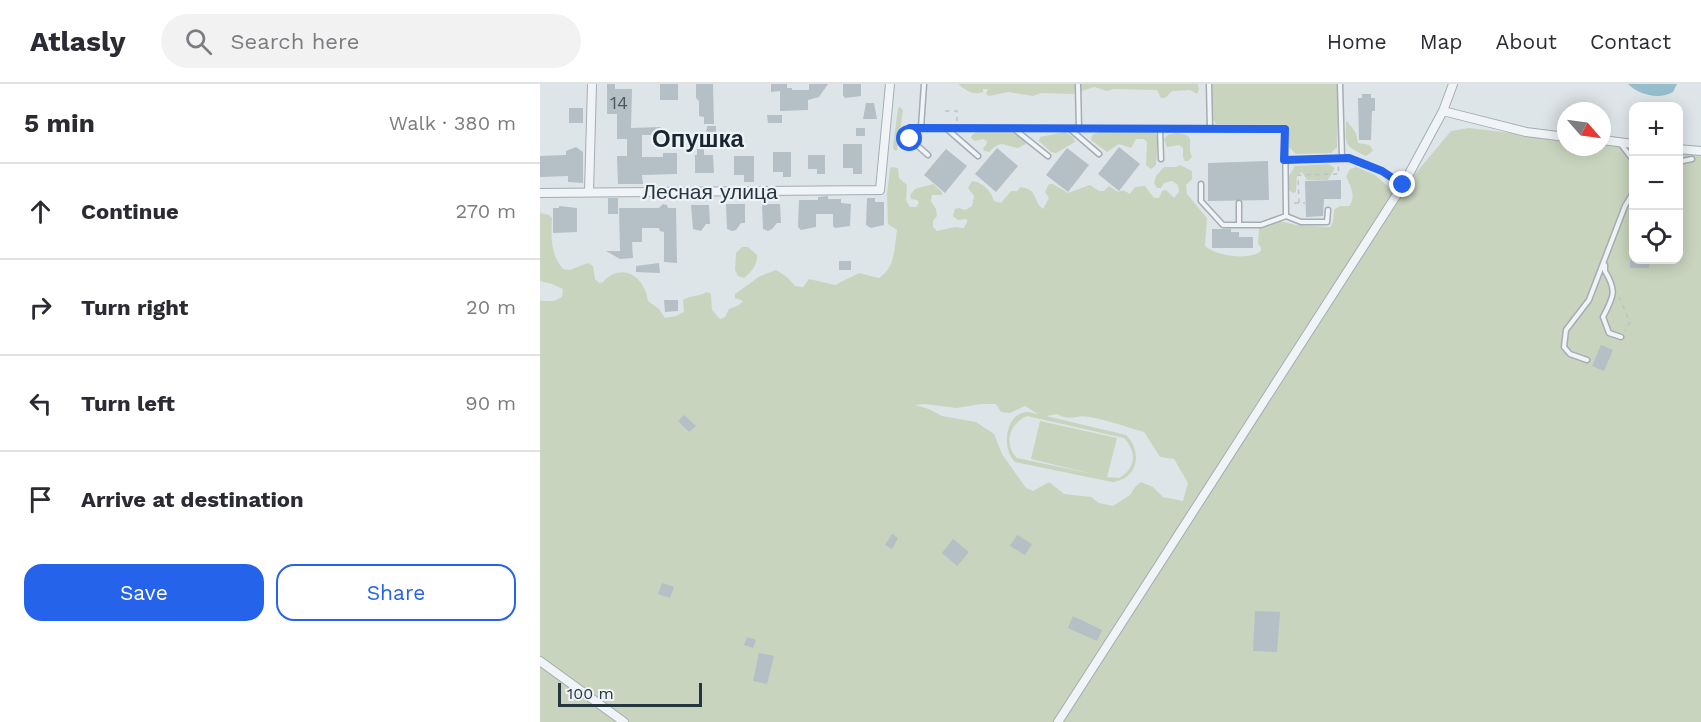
<!DOCTYPE html>
<meta charset="utf-8">
<style>
:root{--surface:#fff;--page:#f2f2f3;--text:#2b2b33;--muted:#7c7c81;--line:#e1e1e2;--accent:#2563eb}
body{margin:0;font-family:"Work Sans",sans-serif;background:var(--page);color:var(--text)}
.controls{position:absolute;right:18px;top:18px;display:grid;overflow:hidden;border-radius:12px;box-shadow:0 3px 15px #0003}
.controls button{width:54px;height:54px;display:grid;place-items:center;padding:0;border:0;border-bottom:2px solid var(--line);background:var(--surface);color:var(--text);font:30px sans-serif}
.compass{position:absolute;left:1017px;top:18px;width:54px;height:54px;border-radius:50%;background:var(--surface);box-shadow:0 3px 15px #0003;rotate:118deg}
.scale{position:absolute;left:18px;bottom:15px;width:144px;box-sizing:border-box;padding-left:6px;border:3px solid #263641;border-top:0;font-size:16px;line-height:21px;white-space:nowrap;color:#263641;-webkit-text-stroke:4px #edf3f6;paint-order:stroke}
.stop{position:absolute;width:18px;height:18px;margin:-14px;border:4px solid #2563eb;border-radius:50%;background:#fff}
.stop.end{background:#2563eb;border-color:#fff;box-shadow:0 2px 6px #0008}
.list{margin:0;padding:0;list-style:none}
h2{display:flex;justify-content:space-between;align-items:center;height:78px;margin:0;padding:0 24px;font-size:26px}
h2 small{font-size:20px;font-weight:400;color:var(--muted)}
.list li{display:grid;grid-template-columns:39px 1fr auto;gap:18px;align-items:center;box-sizing:border-box;height:96px;padding:0 24px;border-top:2px solid var(--line)}
.list b{display:block;font-size:22px;white-space:nowrap}
.list em{font-size:20px;font-style:normal;color:var(--muted)}
.actions{display:flex;gap:12px;padding:18px 24px}
.actions a{flex:1;padding:14px 0;border:2px solid var(--accent);border-radius:18px;text-align:center;font-size:21px;color:var(--accent)}
.actions .main{background:var(--accent);color:#fff}
.icon{flex:none;width:33px;height:33px;fill:none;stroke:currentColor;stroke-width:2;stroke-linecap:round;stroke-linejoin:round}
.map{position:relative;flex:none;width:1161px;height:638px;overflow:hidden}
header{display:flex;align-items:center;gap:36px;box-sizing:border-box;height:84px;padding:0 30px;background:var(--surface);border-bottom:2px solid var(--line)}
header strong{font-size:28px}
nav{display:flex;gap:33px;margin-inline-start:auto;font-size:21px}
.search{width:420px;height:54px;background:var(--page);display:flex;align-items:center;gap:15px;box-sizing:border-box;padding:0 21px;border-radius:33px;color:var(--muted);font-size:22px}
main{display:flex}
aside{flex:1;background:var(--surface)}
.map>svg:first-child{display:block}
.green{fill:#c8d4be;fill-rule:evenodd}
.water{fill:#95bdcc}
.building{fill:#b4bfc6}
.lines{fill:none;stroke-linecap:round;stroke-linejoin:round}
.service-casing{stroke:#a3adb3;stroke-width:7}
.minor-casing{stroke:#a3adb3;stroke-width:10}
.path{stroke:#bcc3c8;stroke-width:1.5;stroke-dasharray:4.5 4.5;stroke-linecap:butt}
.service{stroke:#f1f4f7;stroke-width:4}
.minor{stroke:#f1f4f7;stroke-width:8}
.route{stroke:#2563eb;stroke-width:8}
.labels{text-anchor:middle;dominant-baseline:central;stroke-width:4.5;stroke-linejoin:round;paint-order:stroke}
.number-label{font-size:18px;fill:#4a5862}
.street-label{font-size:21px;fill:#263641;stroke:#edf3f6}
.quarter-label{font-size:24px;font-weight:bold;fill:#182632;stroke:#edf3f6}
</style>
<header>
<strong>Atlasly</strong>
<div class="search"><svg class="icon" aria-label="search" viewBox="0 0 24 24"><circle cx="10" cy="10" r="6"/><path d="M15 15l6 6"/></svg>Search here</div>
<nav><a>Home</a><a>Map</a><a>About</a><a>Contact</a></nav>
</header>
<main>
<aside>
<h2>5 min<small>Walk · 380 m</small></h2>
<ul class="list">
<li><svg class="icon" aria-label="ahead" viewBox="0 0 24 24"><path d="M12 20V5M6 11l6-6 6 6"/></svg><div><b>Continue</b></div><em>270 m</em></li>
<li><svg class="icon" aria-label="right" viewBox="0 0 24 24"><path d="M7 20v-9h11M14 6l5 5-5 5"/></svg><div><b>Turn right</b></div><em>20 m</em></li>
<li><svg class="icon" aria-label="left" viewBox="0 0 24 24"><path d="M17 20v-9H6M10 6l-5 5 5 5"/></svg><div><b>Turn left</b></div><em>90 m</em></li>
<li><svg class="icon" aria-label="arrive" viewBox="0 0 24 24"><path d="M6 21V4h12l-3 4 3 4H6"/></svg><div><b>Arrive at destination</b></div></li>
</ul>
<div class="actions"><a class="main">Save</a><a>Share</a></div>
</aside>
<div class="map">
<svg width="1161" height="638" viewBox="0 0 1161 638">
<rect width="100%" height="100%" fill="#dee5e9"/>
<path class="green" d="M418 0H658L659 5 657 10 650 6 632 7 625 14H621L617 6 574 5 567 7 554 3 533 10 501 9 493 12 468 8 449 12 446 10 448 5H443V8C434 12 425 6 418 0Z
M672 0H798L797 63 791 69 756 70 749 63 748 41 676 40 672 34Z
M360 23 363 26 357 67 354 66 353 63 358 24Z
M807 37 816 49 818 59C825 61 830 58 833 67L826 72C805 62 805 62 806 39Z
M929 44 1026 56V63H1062V60L1093 64 1094 176H1138L1139 69 1161 72V638H0V217H14L22 213 23 205 12 200 0 197V129L9 131 12 134C11 154 10 169 23 185L30 186 48 179 53 182 55 195 59 199 63 198C82 177 105 193 108 217L119 225 125 234 136 232 144 228 143 216C150 211 158 213 167 208L171 210 172 226 180 235 185 233 189 225 199 221 203 217 195 214V210L220 192 236 186 247 193 255 202 263 203 269 195 295 201 319 189 339 194C356 183 354 164 357 146L348 140 347 110 350 85 352 83 358 84 359 94 367 101 366 116 370 123H376L379 119 377 116 371 115 370 111 375 105 393 100 402 108V111H392L391 117 396 125 397 132 393 137V143L397 147 415 143 424 144 427 138V135L418 136 413 132 415 125 419 124 425 126 432 122 434 112 428 104 432 97C443 98 451 107 454 117L461 119 471 107H477L481 103C499 106 492 116 503 125L509 114 505 108 509 100H513L528 109 550 101 559 107H564L569 102 578 108 583 106 590 110 595 103 605 102 614 114H619L622 107 626 106 634 114 639 108 638 101 632 97 624 99 621 104H617L614 99 616 92 624 83H636L640 81 652 87V95L646 101 647 110 667 134 665 162C676 172 709 177 721 167V163L718 160 719 144 740 137 756 141 790 143 793 138 794 126 800 122H809C817 112 810 102 806 92L810 85 816 83 835 91 849 103 860 108 911 47ZM385 320 417 324 441 320H456L461 328 470 329 485 322 498 330C495 330 491 328 488 328 465 328 461 365 475 378L572 398C598 396 603 367 586 351L506 332 517 330C531 338 536 330 549 333 568 336 586 343 604 348L620 373 634 375 648 399 643 417 623 413 613 403 601 398 595 403 590 411 573 422 559 419 551 413 524 410 509 398 493 407 486 404 462 370 454 350 436 338 402 332 389 325 375 321ZM487 332 584 354C597 368 596 384 579 394L567 393 577 354 500 337 491 375 553 390 477 374C463 360 470 339 487 332Z
M438 47H470L485 56 486 60 478 64C463 62 462 55 449 68L444 67 443 64 446 61 447 57 443 55 435 57 431 54 432 51Z
M561 47H614L618 54 616 81 611 85 606 81 607 58 604 55H596L591 64 579 60 567 68 551 56 552 51Z
M525 48 533 53 535 58 516 69 511 68 499 57 500 53Z
M636 49C659 51 645 58 652 73L648 77H645L643 73V64L639 61 627 63 624 55 628 51Z
M788 80 795 84 788 96H767L762 88 757 91 756 108 753 109 749 106V92L755 82Z
M202 163H208L217 171C218 181 211 188 204 194L198 192 195 186 196 169Z"/>
<path class="water" d="M1088 0H1137L1133 8C1119 16 1099 11 1088 0Z"/>
<path class="building" d="M67 0H75V5H92L91 44 121 43 119 51H102V73H123V69H137V90L102 91 103 100H78L77 72H87V55H77V30H67Z
M120 0H138V16H120Z
M156 0H173L174 40H164V33L159 32V17L156 14Z
M231 0H247V4H252V6H269V0H288L279 13 268 16V26L240 27V7L231 8Z
M303 0H321V12L305 14 303 11Z
M822 10H831V14H835V27H832L831 56H819L818 14H822Z
M326 19H334L337 35H323Z
M29 24H43V39H29Z
M227 31H242V39H228Z
M167 42H176V51H166Z
M316 44H325V52H316Z
M303 60H322V90H313V84H303Z
M36 63 43 68V99L28 98V92L0 93V72L26 71V67Z
M579 63 600 80 579 107 558 90Z
M457 64 478 82 456 108 435 90Z
M527 64 549 81 528 108 506 91Z
M157 65H164V71H173L174 89H155V71H157Z
M406 65 427 82 405 109 384 91Z
M233 68H251V93H243V88H233Z
M268 71H285V90H277V85H268Z
M194 72H214V98H204V91H194Z
M728 77 729 116 668 117V79Z
M801 96V115H784L783 132 766 133 765 97Z
M288 112V115H301V119L311 120 310 142 295 144 293 142V130H276V143L261 146 258 143 259 116H278V113Z
M68 114H78V130H68Z
M327 114H335V118H344V141L331 144 326 141Z
M123 120 127 121 128 124H136L137 179 124 178V148L120 147 119 144H102V158H92L93 174 80 175 66 167H80L79 124H119Z
M186 120H205V139H201L196 146 192 147 187 145Z
M222 120H240L241 139H237L232 145 228 147 223 145Z
M151 121H169L170 140H166L161 147 153 145Z
M19 122 37 124V148L13 149V124H19Z
M672 145H691V148H699V153H713V164H672Z
M1090 176H1110L1109 184H1090Z
M299 177H311V186H299Z
M119 179 120 189 96 188V182Z
M124 216H138V227L125 228Z
M1061 261 1073 266 1064 287 1052 282Z
M144 331 156 342 149 348 138 337Z
M352 450 358 454 352 465 345 461Z
M477 451 492 460 485 471 470 462Z
M413 455 429 468 417 482 402 469Z
M122 499 134 503 130 514 118 510Z
M715 527 740 528 737 568 713 567Z
M533 532 562 546 557 557 528 544Z
M207 553 216 556 213 564 204 561Z
M219 569 234 572 227 600 213 597Z"/>
<g class="lines">
<defs>
<path id="service" d="M669 0 670 45
M800 0 802 74
M538 1 539 45
M381 44 384 0
M473 44 508 72
M407 45 438 72
M530 45 559 70
M620 45 621 75
M1080 59 1094 77
M388 71 370 55V44L745 45 746 132 761 138H787L788 126
M744 76 809 74 842 87 863 101
M1138 78 1152 75
M661 100V117L683 141H721L746 132
M699 141V119
M1065 181V187C1077 207 1074 212 1063 233L1069 249 1081 253
M1047 276 1030 270 1024 263 1026 246 1049 216 1085 122 1094 107"/>
<path id="minor" d="M903 27 986 48 1026 53
M1062 56 1094 60
M1138 65 1161 67
M49 108 52 0
M0 109 340 106 350 0
M0 577 84 638
M518 638 863 101 903 27 913 0"/>
</defs>
<use href="#service" class="service-casing"/>
<use href="#minor" class="minor-casing"/>
<path class="path" d="M405 27H417V37
M754 119H765
M759 119 758 91 799 90 798 81
M1079 213 1090 238 1085 247"/>
<use href="#service" class="service"/>
<use href="#minor" class="minor"/>
</g>
<g class="lines">
<path class="route" d="M370 55V44L745 45 744 76 809 74 842 87 863 101"/>
</g>
<g class="labels">
<g class="number-label">
<text x="79" y="18">14</text>
</g>
<g class="street-label">
<text x="170" y="107">Лесная улица</text>
</g>
<g class="quarter-label">
<text x="158" y="55">Опушка</text>
</g>
</g>
</svg>
<div class="controls">
<button>+</button>
<button>−</button>
<button><svg class="icon" aria-label="locate" viewBox="0 0 24 24"><circle cx="12" cy="12" r="6"/><path d="M12 2v4M12 18v4M2 12h4M18 12h4"/></svg></button>
</div>
<svg class="compass" viewBox="-18 -18 36 36"><path d="M0-13l5 13h-10z" fill="#e53935"/><path d="M0 13l5-13h-10z" fill="#7c7c81"/></svg>
<div class="scale">100 m</div>
<div class="stop" style="left:370px;top:55px"></div>
<div class="stop end" style="left:863px;top:101px"></div>
</div>
</main>
